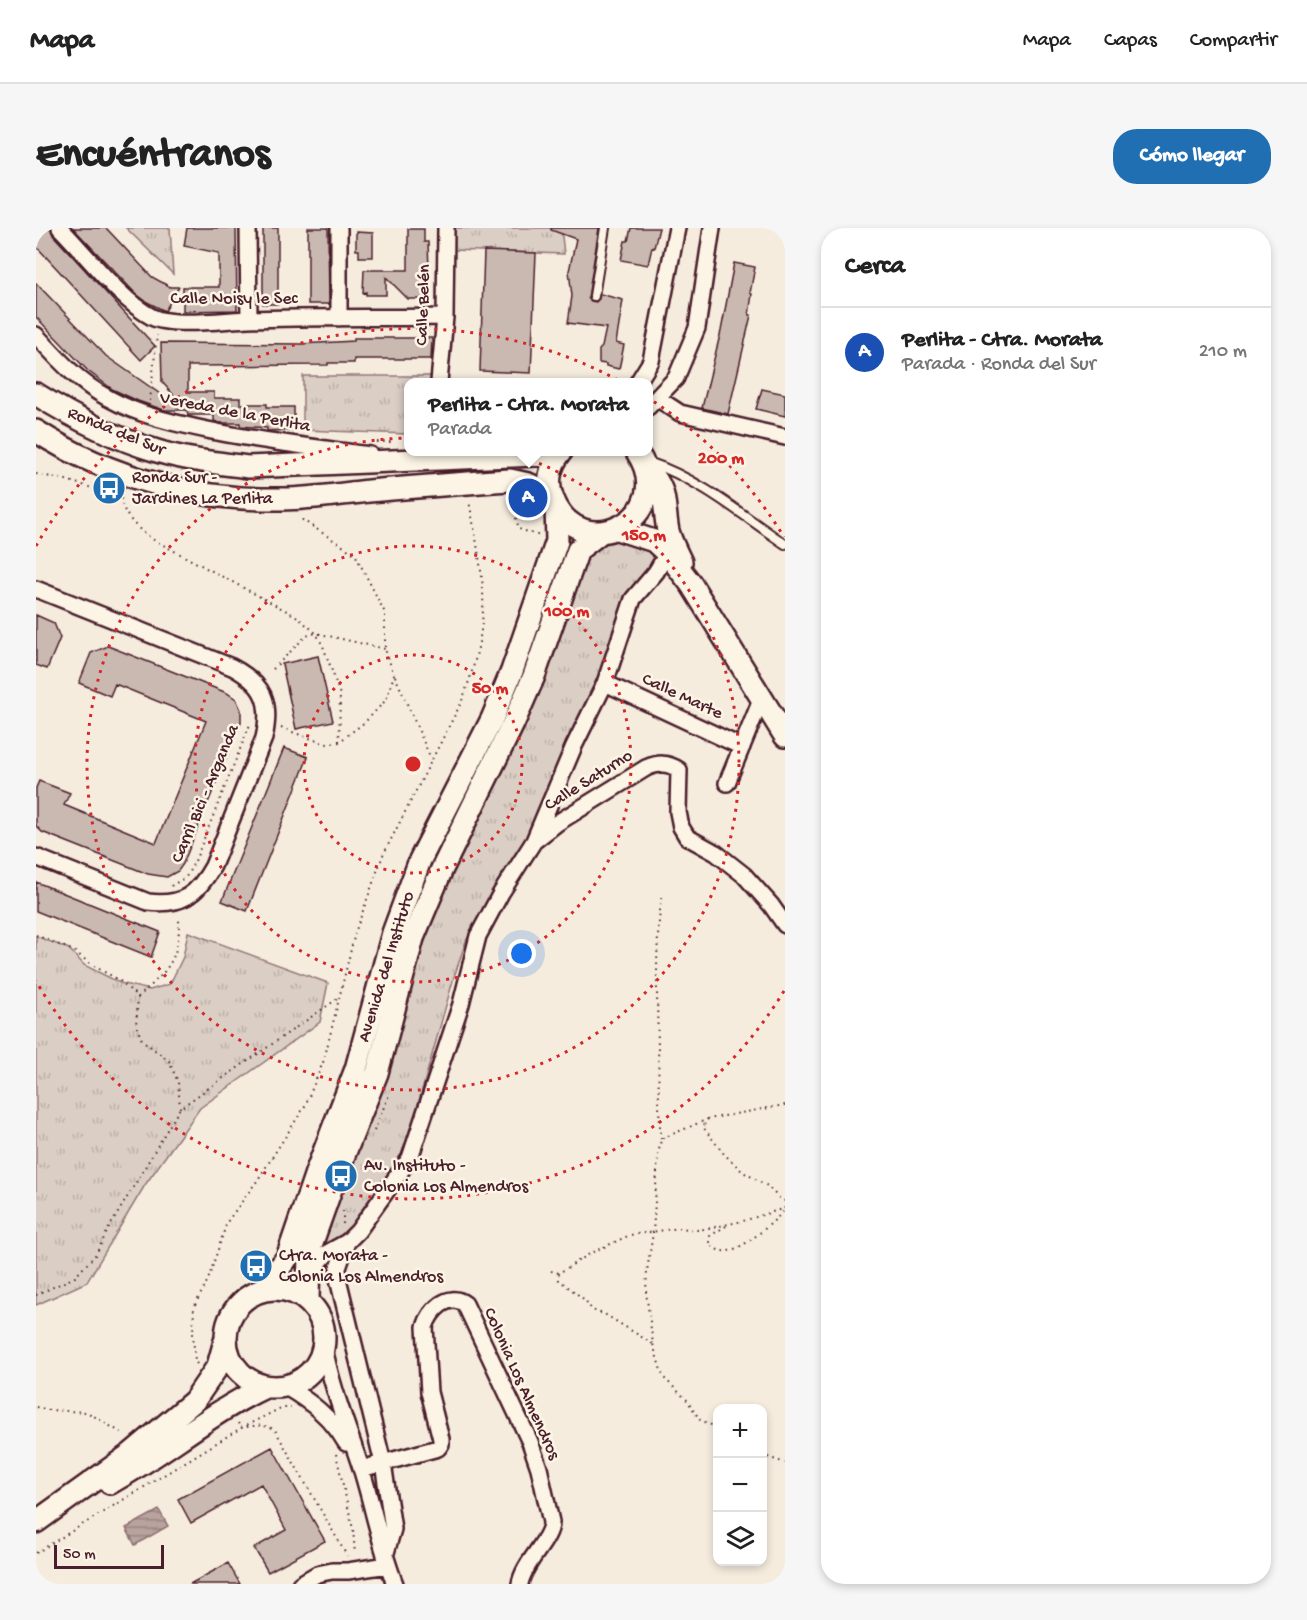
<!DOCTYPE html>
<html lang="es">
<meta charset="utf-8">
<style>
:root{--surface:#fff;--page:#f6f6f6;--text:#222;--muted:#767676;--line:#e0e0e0;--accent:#1f6fb2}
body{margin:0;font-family:"Gochi Hand",sans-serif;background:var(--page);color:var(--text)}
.controls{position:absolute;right:18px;bottom:18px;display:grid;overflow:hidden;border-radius:12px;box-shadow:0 3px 9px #0003}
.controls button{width:54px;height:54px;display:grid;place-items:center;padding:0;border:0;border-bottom:2px solid var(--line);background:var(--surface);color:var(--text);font:30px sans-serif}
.scale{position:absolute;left:18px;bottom:15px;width:110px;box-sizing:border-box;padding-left:6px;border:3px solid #4a1f2b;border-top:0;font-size:16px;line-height:21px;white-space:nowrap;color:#4a1f2b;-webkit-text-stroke:4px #fcf5e5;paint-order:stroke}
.you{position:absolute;left:486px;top:726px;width:21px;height:21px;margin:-15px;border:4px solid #fff;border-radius:50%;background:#1a73e8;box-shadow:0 0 0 9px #1a73e833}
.badge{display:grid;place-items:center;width:39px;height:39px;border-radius:50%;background:var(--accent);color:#fff;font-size:20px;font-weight:700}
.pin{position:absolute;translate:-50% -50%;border:3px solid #fff;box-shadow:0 2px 6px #0006}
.popup{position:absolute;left:368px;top:150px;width:249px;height:78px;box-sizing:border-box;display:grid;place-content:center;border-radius:12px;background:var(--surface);filter:drop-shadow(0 2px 4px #0005);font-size:20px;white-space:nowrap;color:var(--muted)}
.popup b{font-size:22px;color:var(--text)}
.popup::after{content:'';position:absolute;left:50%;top:100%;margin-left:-12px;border:12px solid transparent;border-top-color:var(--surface)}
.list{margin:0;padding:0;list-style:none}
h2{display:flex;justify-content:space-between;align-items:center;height:78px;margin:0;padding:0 24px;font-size:26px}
h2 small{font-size:20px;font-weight:400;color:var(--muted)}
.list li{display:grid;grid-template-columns:39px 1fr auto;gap:18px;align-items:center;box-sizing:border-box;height:90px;padding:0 24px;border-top:2px solid var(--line)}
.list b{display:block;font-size:22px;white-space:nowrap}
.list p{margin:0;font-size:20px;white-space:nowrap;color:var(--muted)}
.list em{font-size:20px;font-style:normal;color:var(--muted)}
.icon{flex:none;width:33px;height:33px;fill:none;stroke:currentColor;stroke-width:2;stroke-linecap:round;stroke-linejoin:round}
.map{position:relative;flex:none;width:749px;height:1356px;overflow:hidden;border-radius:24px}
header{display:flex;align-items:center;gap:36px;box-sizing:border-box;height:84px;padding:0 30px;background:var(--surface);border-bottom:2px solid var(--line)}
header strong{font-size:28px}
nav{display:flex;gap:33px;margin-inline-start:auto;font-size:21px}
.intro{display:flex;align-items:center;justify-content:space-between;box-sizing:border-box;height:144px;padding:0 36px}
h1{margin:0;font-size:42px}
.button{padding:15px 27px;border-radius:24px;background:var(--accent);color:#fff;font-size:21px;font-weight:700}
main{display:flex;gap:36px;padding:0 36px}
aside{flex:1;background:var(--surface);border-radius:24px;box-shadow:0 3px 9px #0003}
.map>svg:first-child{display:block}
.park{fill:url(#park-tufts);stroke:#927678;stroke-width:1.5}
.water{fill:url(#water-rules);stroke:#8c6e70;stroke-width:1.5}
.building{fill:#cab9b1;stroke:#4a1f2b;stroke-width:1.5}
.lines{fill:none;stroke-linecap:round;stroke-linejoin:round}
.lane-casing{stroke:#4a1f2b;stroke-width:12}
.street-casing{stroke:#4a1f2b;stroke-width:20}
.secondary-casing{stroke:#4a1f2b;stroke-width:26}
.path{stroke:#4a1f2b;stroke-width:2;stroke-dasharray:1.5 4.5;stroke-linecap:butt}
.lane{stroke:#fcf5e5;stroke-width:8}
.street{stroke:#fcf5e5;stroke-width:15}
.secondary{stroke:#fcf5e5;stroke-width:21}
.ring{fill:none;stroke:#d62828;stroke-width:3;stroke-dasharray:3 6}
.labels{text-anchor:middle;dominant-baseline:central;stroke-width:5;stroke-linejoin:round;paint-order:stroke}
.street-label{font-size:18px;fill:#4a1f2b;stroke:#fcf5e5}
.poi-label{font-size:18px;fill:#4a1f2b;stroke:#fcf5e5;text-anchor:start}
.centre{fill:#d62828;stroke:#fcf5e5;stroke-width:3}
.ring-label{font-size:18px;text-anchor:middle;font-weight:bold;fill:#d62828;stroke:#fcf5e5;stroke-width:5;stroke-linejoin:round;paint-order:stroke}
</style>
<header>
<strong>Mapa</strong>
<nav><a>Mapa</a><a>Capas</a><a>Compartir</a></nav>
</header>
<div class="intro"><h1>Encuéntranos</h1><a class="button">Cómo llegar</a></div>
<main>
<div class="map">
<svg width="749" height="1356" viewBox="0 0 749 1356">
<defs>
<pattern id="park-tufts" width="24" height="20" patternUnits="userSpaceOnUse" patternTransform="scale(1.5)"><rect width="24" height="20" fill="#dbcec4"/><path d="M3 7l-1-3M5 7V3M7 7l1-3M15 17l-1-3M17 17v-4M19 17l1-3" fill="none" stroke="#bdb0a9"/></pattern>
<pattern id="water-rules" width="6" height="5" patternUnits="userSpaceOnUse" patternTransform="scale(1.5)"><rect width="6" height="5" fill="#b8a39e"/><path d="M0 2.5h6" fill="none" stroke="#988481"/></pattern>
</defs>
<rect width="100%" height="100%" fill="#f5ecde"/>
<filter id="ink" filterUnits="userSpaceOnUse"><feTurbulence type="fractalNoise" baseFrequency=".0167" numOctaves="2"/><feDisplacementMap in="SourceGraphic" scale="12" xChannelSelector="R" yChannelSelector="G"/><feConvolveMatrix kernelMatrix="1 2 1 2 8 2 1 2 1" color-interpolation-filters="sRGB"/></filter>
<g filter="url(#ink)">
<path class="park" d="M90 0H134L137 46Z
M416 0H525L528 26 416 22Z
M267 148H396L395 154H372V206L267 202Z
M586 311 626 326 590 373 564 450 492 609 445 685 430 713 418 749 374 905 363 932 350 955 325 990 306 1009 296 1014 282 1029 377 735 545 331 560 318Z
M152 704 292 755 284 794 164 880 109 957 51 1054 0 1077V708L33 721 48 737 84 755 114 762 134 756 147 729Z"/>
<path class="water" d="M123 1282 132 1298 99 1317 90 1300Z"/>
<path class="building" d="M0 0H15L17 7 119 118 105 132 0 18Z
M37 0H70L116 49 134 59H143L129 83 111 74 99 65Z
M151 0H200L201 82 147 83V59H183V25L148 18Z
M227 0H242V76H227Z
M272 0H292L293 76H272Z
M515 0H563L552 70 555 73 560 74 563 71 564 66 587 72 580 115 588 117 583 141 570 138V136L563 135V122L566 119 570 100 532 95 536 68 533 43 540 11 515 2Z
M595 0H623L618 20 616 19 612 37 585 32 589 13H592Z
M372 1H388V14H392L394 71H372L350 49V67H330V64L327 65 328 42H372Z
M320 4 337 5V29H323V22H320Z
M448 23 500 25 495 145 444 143Z
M698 35 719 39 714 65 716 66 713 87H715L692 186 666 180 685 103Z
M0 55 70 128 140 177 143 173 126 154 125 115 265 116 318 113V110H396L395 131H318V135H292V137L152 138V164H178V170H204V176H231V179H258V202L231 203V200L204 198V195H184L178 193V187H152L151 182H128L102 173 76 161 52 143 0 89Z
M726 161 749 166V188L720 181Z
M0 387 18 395 24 410 11 441 0 437Z
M72 418 191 465 200 471 205 482V494L147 636 142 643 131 649 112 646 6 604 0 598V560L3 553 34 565 28 577 120 615 170 493 79 456 74 468 43 455 55 425Z
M282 428 297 493 260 501 246 436Z
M248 520 272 529 211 683 186 673Z
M0 654 124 704 115 729 0 683Z
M236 1219 289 1313 232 1344 218 1320 250 1302 225 1256 155 1295 142 1271Z
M192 1335 204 1356H154Z"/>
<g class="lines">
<defs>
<path id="lane" d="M558 68 569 0
M615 235C665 252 706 287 749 316"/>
<path id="street" d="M24 0C50 26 85 73 116 89 136 99 188 92 212 91 277 89 343 90 409 89
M212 0 213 91
M303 0V90
M0 107C21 130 43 155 72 170 106 189 143 196 181 204 232 214 283 220 334 227
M403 154 409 89 410 0
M602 154 615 133 641 0
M621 170 644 185 749 209
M612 179 640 150 661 100 676 0
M0 361 196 439C228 456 236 474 228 510L177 638C161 667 146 678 112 674L0 629
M569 455 706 519
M691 555 725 472
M498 613 521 595 610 540C622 535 631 534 643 542L642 584 645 599 651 609 680 625 708 647 735 677 749 697
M311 1014 302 1040V1051L347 1235 357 1301 349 1328
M273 1046 291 1025 311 1014 322 1003 374 930 425 776 442 708 465 665 498 613 538 518 569 455 597 371 620 344 635 319
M288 1119C296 1161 312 1200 325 1240 337 1278 344 1318 359 1356
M250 1159C275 1174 295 1189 310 1215
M325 1241 402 1220 405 1216V1211L393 1164 389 1099C394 1083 412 1063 429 1076L494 1214 503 1240 515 1294C516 1311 487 1335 484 1356
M264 1356 281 1346 296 1343H312L352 1337"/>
<path id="secondary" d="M0 166C38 190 78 210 121 223 150 232 182 235 212 239L523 226
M0 203C73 250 161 273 247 271 275 271 304 266 333 263 380 259 427 255 474 252L492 256 515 266
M525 224C514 237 510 255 517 271 544 340 644 289 601 224
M612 242C632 262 627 277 632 303 635 314 640 324 645 334
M581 301 618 313 632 326 655 356 749 508
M190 1110a49 49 0 1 1 98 0a49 49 0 1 1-98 0Z
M226 1062 251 1030 281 942 320 841 357 705 384 632 456 491 476 443 521 313 520 280
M272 1073 273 1023 300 947 341 845 377 710 406 641 477 496 498 448 542 322 564 305
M74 1255C128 1226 173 1185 229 1159
M0 1294 96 1225 158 1173 182 1138 189 1113"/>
</defs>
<use href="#lane" class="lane-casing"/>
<use href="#street" class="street-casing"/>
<use href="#secondary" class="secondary-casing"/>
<path class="path" d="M114 173 121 107
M341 214H356
M0 246 30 252 85 269
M85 264C84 286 100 299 116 311L260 388 280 405 287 418 296 443 304 467 303 514
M480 272 479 287 483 301 504 308
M237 441 270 408 280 405 349 421
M359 448 395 531
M245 500 290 516 303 514 329 494 350 472 358 447 349 421V385L319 326 262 289
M135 658 150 649 159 633 215 494
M0 707 38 723 56 737 83 752 102 769C133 742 144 731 143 688
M102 769 100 797 106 812 133 833 142 854 144 880
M749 877 672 891 667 899 688 926 707 944 730 957 743 970 749 973
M672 891 625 911 622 928 617 1005 611 1043 610 1064 617 1116 627 1149 651 1172 664 1192 682 1200
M338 903 353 867
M625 911C622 880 623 850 622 819 621 768 619 716 626 666
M307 996V983
M690 998 674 1008V1017C678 1019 682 1023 686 1023 704 1026 737 994 749 982
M515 1043 523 1045 555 1025 594 1007 643 1000 661 1002 674 1000 707 993 749 980
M523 1045V1052L549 1072 556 1082 570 1087 617 1116
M0 1067 39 1049 60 1026 73 1000 144 880 304 769
M161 1136 159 1133 157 1107 158 1079 172 1052 191 994 221 953 269 878 288 832 319 705 347 627 425 475C440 437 451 393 446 351 443 325 438 299 433 273
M0 1179 13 1182 51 1184 89 1207
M202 1195 205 1200 245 1180H255
M300 1226 317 1301 319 1326
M726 1227 749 1235
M0 1325 205 1200C217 1198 228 1195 239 1202L311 1328
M739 1356 749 1348"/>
<use href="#lane" class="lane"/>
<use href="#street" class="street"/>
<use href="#secondary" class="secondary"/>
</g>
</g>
<g class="ring">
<circle cx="377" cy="536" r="109"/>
<circle cx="377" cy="536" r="218"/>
<circle cx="377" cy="536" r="326"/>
<path d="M748 763A435 435 0 0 1 0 753M0 318A435 435 0 0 1 748 309"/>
</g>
<defs>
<symbol id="bus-disc" viewBox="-11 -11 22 22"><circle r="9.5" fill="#1f6fb2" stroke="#fcf5e5"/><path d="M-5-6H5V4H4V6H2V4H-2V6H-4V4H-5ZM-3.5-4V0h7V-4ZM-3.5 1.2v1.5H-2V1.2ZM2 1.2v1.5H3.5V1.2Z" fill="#fff"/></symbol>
</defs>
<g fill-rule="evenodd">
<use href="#bus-disc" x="54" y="241" width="38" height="38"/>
<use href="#bus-disc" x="286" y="929" width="38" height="38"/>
<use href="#bus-disc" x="201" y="1019" width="38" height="38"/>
</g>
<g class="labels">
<g class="street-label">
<text x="198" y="71">Calle Noisy le Sec</text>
<text transform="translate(388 77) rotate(-88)">Calle Belén</text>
<text transform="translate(199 185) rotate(11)">Vereda de la Perlita</text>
<text transform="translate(80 204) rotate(22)">Ronda del Sur</text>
<text transform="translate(646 469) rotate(25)">Calle Marte</text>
<text transform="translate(553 553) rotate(-32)">Calle Saturno</text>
<text transform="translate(170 566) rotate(-67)">Carril Bici - Arganda</text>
<text transform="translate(351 739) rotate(-73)">Avenida del Instituto</text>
<text transform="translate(485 1156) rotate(66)">Colonia Los Almendros</text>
</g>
<g class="poi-label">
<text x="96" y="250">Ronda Sur -<tspan x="96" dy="21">Jardines La Perlita</tspan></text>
<text x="328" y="938">Av. Instituto -<tspan x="328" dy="21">Colonia Los Almendros</tspan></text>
<text x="243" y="1028">Ctra. Morata -<tspan x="243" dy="21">Colonia Los Almendros</tspan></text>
</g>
</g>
<circle cx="377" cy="536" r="9" class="centre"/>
<g class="ring-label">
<text x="685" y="235">200 m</text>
<text x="608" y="312">150 m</text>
<text x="531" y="388">100 m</text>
<text x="454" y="465">50 m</text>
</g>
</svg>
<div class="controls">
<button>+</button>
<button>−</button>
<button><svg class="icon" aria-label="layers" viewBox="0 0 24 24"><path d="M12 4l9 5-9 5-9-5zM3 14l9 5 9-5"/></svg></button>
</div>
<div class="scale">50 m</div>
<div class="you"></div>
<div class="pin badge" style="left:492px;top:270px;background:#1a4fb4">A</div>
<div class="popup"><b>Perlita - Ctra. Morata</b>Parada</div>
</div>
<aside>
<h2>Cerca<small></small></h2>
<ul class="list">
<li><span class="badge" style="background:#1a4fb4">A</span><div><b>Perlita - Ctra. Morata</b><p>Parada · Ronda del Sur</p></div><em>210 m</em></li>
</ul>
</aside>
</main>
